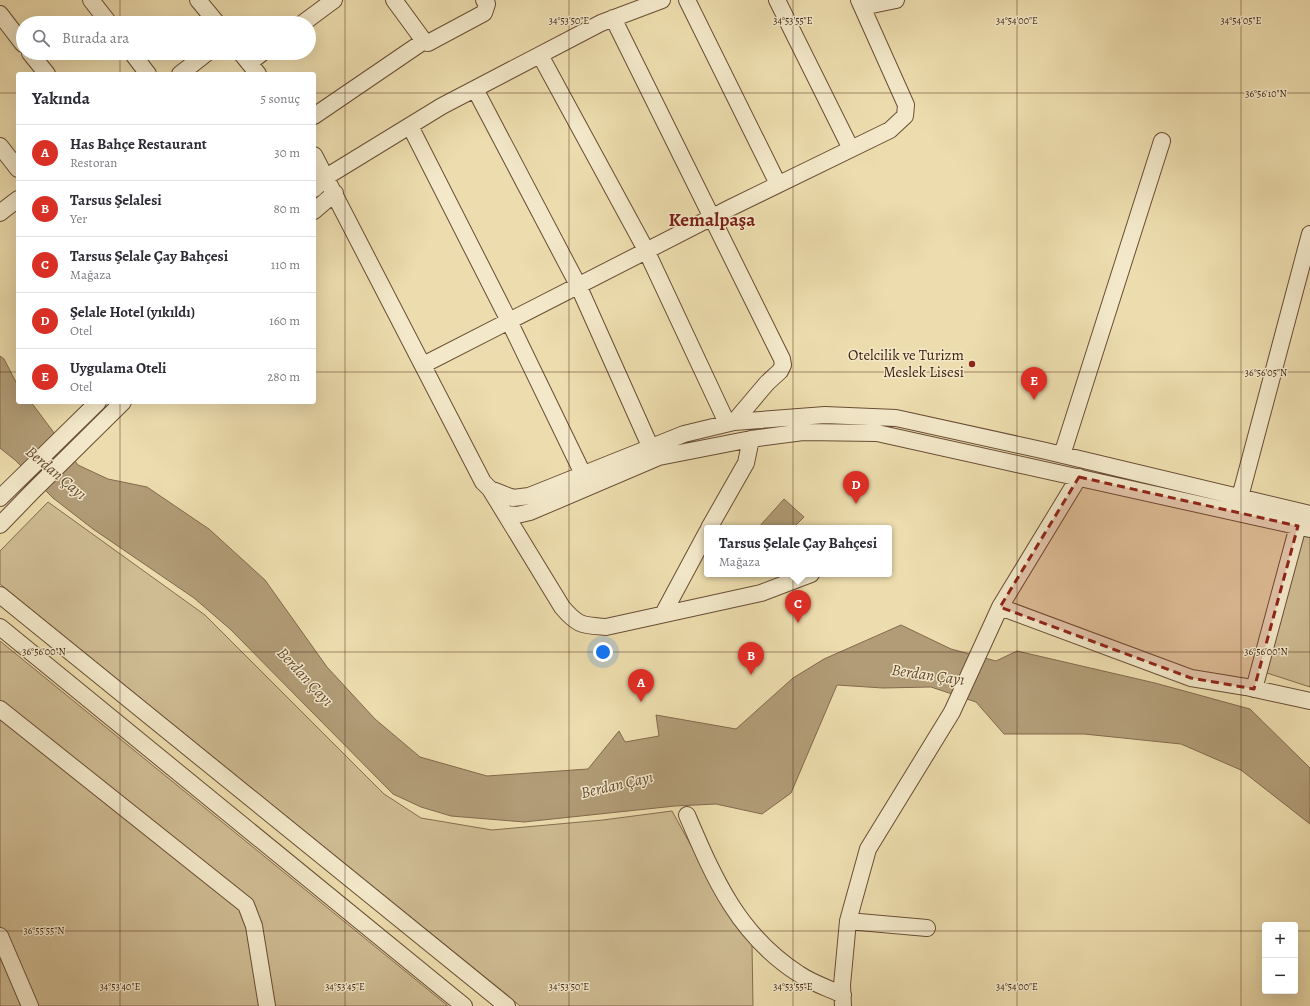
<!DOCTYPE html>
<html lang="tr">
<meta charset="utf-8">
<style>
:root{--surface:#fff;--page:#f2f2f3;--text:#2b2b33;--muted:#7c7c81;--line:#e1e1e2;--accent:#d93025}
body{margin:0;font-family:Alegreya,serif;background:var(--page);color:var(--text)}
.controls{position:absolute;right:12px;bottom:12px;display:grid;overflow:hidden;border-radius:4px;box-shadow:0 4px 16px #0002}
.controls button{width:36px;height:36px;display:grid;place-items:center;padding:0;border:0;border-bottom:1px solid var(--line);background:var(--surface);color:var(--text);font:20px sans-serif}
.you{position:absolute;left:603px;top:652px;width:14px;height:14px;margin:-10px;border:3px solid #fff;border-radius:50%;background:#1a73e8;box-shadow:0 0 0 6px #1a73e833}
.badge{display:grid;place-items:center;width:26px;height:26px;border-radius:50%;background:var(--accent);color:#fff;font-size:13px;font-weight:700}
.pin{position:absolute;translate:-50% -33px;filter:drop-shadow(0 1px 2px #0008)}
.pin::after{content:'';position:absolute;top:21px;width:14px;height:12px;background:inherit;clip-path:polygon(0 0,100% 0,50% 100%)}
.popup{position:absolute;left:704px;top:525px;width:188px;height:52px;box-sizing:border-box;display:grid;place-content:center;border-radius:4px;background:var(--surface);filter:drop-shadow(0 1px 3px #0005);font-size:13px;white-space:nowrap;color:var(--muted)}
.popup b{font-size:15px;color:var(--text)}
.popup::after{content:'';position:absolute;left:50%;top:100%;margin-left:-8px;border:8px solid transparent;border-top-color:var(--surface)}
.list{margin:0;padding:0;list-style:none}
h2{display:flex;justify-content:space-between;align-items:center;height:52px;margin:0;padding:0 16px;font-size:17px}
h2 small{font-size:13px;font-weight:400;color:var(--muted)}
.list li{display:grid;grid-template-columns:26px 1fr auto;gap:12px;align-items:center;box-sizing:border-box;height:56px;padding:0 16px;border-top:1px solid var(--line)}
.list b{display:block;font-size:15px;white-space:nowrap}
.list p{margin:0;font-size:13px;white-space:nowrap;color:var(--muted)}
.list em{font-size:13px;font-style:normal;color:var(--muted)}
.icon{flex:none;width:22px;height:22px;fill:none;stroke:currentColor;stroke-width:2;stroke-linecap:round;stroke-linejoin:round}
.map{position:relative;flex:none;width:1310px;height:1006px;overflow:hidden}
.search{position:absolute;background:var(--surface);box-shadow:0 4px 16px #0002;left:16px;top:16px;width:300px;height:44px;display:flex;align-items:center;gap:10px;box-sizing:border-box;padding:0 14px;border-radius:22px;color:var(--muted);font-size:15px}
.panel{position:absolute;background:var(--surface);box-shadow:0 4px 16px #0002;left:16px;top:72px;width:300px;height:332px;border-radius:4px}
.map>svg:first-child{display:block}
.green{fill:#cfbc93;stroke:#866c50}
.water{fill:#b19c77;stroke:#83694d}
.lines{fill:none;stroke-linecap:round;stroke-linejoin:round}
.minor-casing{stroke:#694d35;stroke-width:18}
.minor{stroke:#f3e9ca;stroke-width:16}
.marked{fill:#8f2418;fill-opacity:0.2;stroke:#8f2418;stroke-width:3;stroke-dasharray:8 5;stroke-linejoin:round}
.ticks{fill:none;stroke:#3d1d0d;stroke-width:1;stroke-opacity:0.45}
.poi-dot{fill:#8f2418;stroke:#f3e9ca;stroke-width:1.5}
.labels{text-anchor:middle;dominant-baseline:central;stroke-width:3;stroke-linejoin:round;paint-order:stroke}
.poi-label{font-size:15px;fill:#3d1d0d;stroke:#f3e9ca;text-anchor:end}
.water-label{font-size:16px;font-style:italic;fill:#664932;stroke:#f3e9ca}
.district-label{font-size:19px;font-weight:bold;fill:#7a1f14;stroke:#f3e9ca}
.ticks-label{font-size:10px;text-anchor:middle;fill:#3d1d0d;stroke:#f3e9ca;stroke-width:3;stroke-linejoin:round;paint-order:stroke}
</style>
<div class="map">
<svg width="1310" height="1006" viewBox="0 0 1310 1006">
<rect width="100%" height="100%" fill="#edddae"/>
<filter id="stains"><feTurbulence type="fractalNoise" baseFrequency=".005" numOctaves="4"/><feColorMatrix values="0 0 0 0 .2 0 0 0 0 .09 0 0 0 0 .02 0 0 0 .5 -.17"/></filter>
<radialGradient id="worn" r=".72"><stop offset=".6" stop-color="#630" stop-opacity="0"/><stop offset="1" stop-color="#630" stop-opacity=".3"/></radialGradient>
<path class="green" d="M48 502 205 615 384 794 421 818 492 830 603 820 672 811 705 871 752 944 753 1006H520L0 584V551Z
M1301 534 1310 536V687L1267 673Z
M0 641 448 1006H0Z"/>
<path class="water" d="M0 356 4 359 18 386V402H31L78 465 108 479 147 487 209 529 265 580 327 667 375 719 420 757 487 776 588 769 619 731 625 742 659 736 656 715 736 729 793 678 824 659 901 625 951 649 996 661 1017 651 1155 683 1250 709 1310 768V824L1241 770 1181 744 1084 734H1004L976 702 931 687 883 688 837 685 791 793 762 814 716 804 675 806 524 822 451 816 421 807 393 794 230 629 194 598 93 529 53 498 15 460 0 448Z
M784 499 804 517 793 528H758Z"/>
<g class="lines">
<defs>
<path id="minor" d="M91 0 109 23
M198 0 217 23
M394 0 424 41
M687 0 778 184
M777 0 851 149
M862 7 896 0
M0 14 23 44
M613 18 782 359 783 365 780 371 767 383 734 422
M303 23 334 0
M30 53 47 74
M132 53 148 74
M241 53 258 74
M540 55 646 250 727 423
M249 63 262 53
M180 74 207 53
M475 89 578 285 650 446
M314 116 424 41 428 43 484 13 487 4 484 0
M410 126 509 321 583 474
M0 146 18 169
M314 155 483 482 490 489 562 607C578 626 582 625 606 627L761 593 811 574
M314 189 326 177 442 106 601 23 662 0
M314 211 335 193
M0 213 18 199
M423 365 730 208 890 130 905 116 906 105 859 0
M1062 455 1162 141
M490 489 513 498 529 496 684 434 734 422 825 415 896 418 1046 451 1310 514
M1240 497 1310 234
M0 498 98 402
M506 514 517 515 530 512 659 457 751 439 803 432 877 433 1310 529
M0 525 32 492 123 402
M709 528 746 463 751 439
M0 595 507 1006
M1000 607 1191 678 1246 687 1310 701
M663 614 707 532
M0 627 464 1006
M1254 689 1298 526
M0 709 246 905 254 926 267 1006
M687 815C714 878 738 935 799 974 812 983 828 988 843 995
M848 921 927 928
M0 936 30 1006
M843 1006 842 985 848 921 868 849 952 712 1000 607 1079 477"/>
</defs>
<use href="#minor" class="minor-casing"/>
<use href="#minor" class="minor"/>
</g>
<path class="marked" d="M1079 477 1298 526 1254 689 1191 678 1000 607Z"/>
<path class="ticks" d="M120 0V23M345 0V1006M569 0V1006M793 0V1006M1017 0V1006M1241 0V1006M120 53V74M0 93H18M314 93H1310M0 372H18M314 372H1310M120 402V1006M0 652H1310M0 931H1265M1295 931H1310"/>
<circle class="poi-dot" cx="972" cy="364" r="4"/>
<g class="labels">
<g class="poi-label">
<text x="964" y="355">Otelcilik ve Turizm<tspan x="964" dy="17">Meslek Lisesi</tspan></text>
</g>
<g class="water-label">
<text transform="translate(56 473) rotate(40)">Berdan Çayı</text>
<text transform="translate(928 675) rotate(8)">Berdan Çayı</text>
<text transform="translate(305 677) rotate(47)">Berdan Çayı</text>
<text transform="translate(617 785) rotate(-13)">Berdan Çayı</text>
</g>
<g class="district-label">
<text x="712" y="220">Kemalpaşa</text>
</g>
</g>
<g class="ticks-label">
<text x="569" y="24">34°53'50"E</text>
<text x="793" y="24">34°53'55"E</text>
<text x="1017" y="24">34°54'00"E</text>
<text x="1241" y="24">34°54'05"E</text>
<text x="1266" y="97">36°56'10"N</text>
<text x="1266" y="376">36°56'05"N</text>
<text x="44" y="655">36°56'00"N</text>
<text x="1266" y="655">36°56'00"N</text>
<text x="44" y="934">36°55'55"N</text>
<text x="120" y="990">34°53'40"E</text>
<text x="345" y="990">34°53'45"E</text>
<text x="569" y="990">34°53'50"E</text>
<text x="793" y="990">34°53'55"E</text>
<text x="1017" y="990">34°54'00"E</text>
</g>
<rect width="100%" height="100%" filter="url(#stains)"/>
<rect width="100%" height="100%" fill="url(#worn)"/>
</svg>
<div class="controls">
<button>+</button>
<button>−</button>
</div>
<div class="you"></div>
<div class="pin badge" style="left:641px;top:702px">A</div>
<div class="pin badge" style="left:751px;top:675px">B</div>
<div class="pin badge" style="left:798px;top:623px">C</div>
<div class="popup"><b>Tarsus Şelale Çay Bahçesi</b>Mağaza</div>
<div class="pin badge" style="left:856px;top:504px">D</div>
<div class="pin badge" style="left:1034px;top:400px">E</div>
<div class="search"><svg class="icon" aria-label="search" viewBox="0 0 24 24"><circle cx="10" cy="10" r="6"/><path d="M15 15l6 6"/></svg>Burada ara</div>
<section class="panel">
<h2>Yakında<small>5 sonuç</small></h2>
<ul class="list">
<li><span class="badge">A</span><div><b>Has Bahçe Restaurant</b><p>Restoran</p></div><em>30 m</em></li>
<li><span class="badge">B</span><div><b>Tarsus Şelalesi</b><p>Yer</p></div><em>80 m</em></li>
<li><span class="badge">C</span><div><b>Tarsus Şelale Çay Bahçesi</b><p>Mağaza</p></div><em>110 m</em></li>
<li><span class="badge">D</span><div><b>Şelale Hotel (yıkıldı)</b><p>Otel</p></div><em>160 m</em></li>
<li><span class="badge">E</span><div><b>Uygulama Oteli</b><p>Otel</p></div><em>280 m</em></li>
</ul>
</section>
</div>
